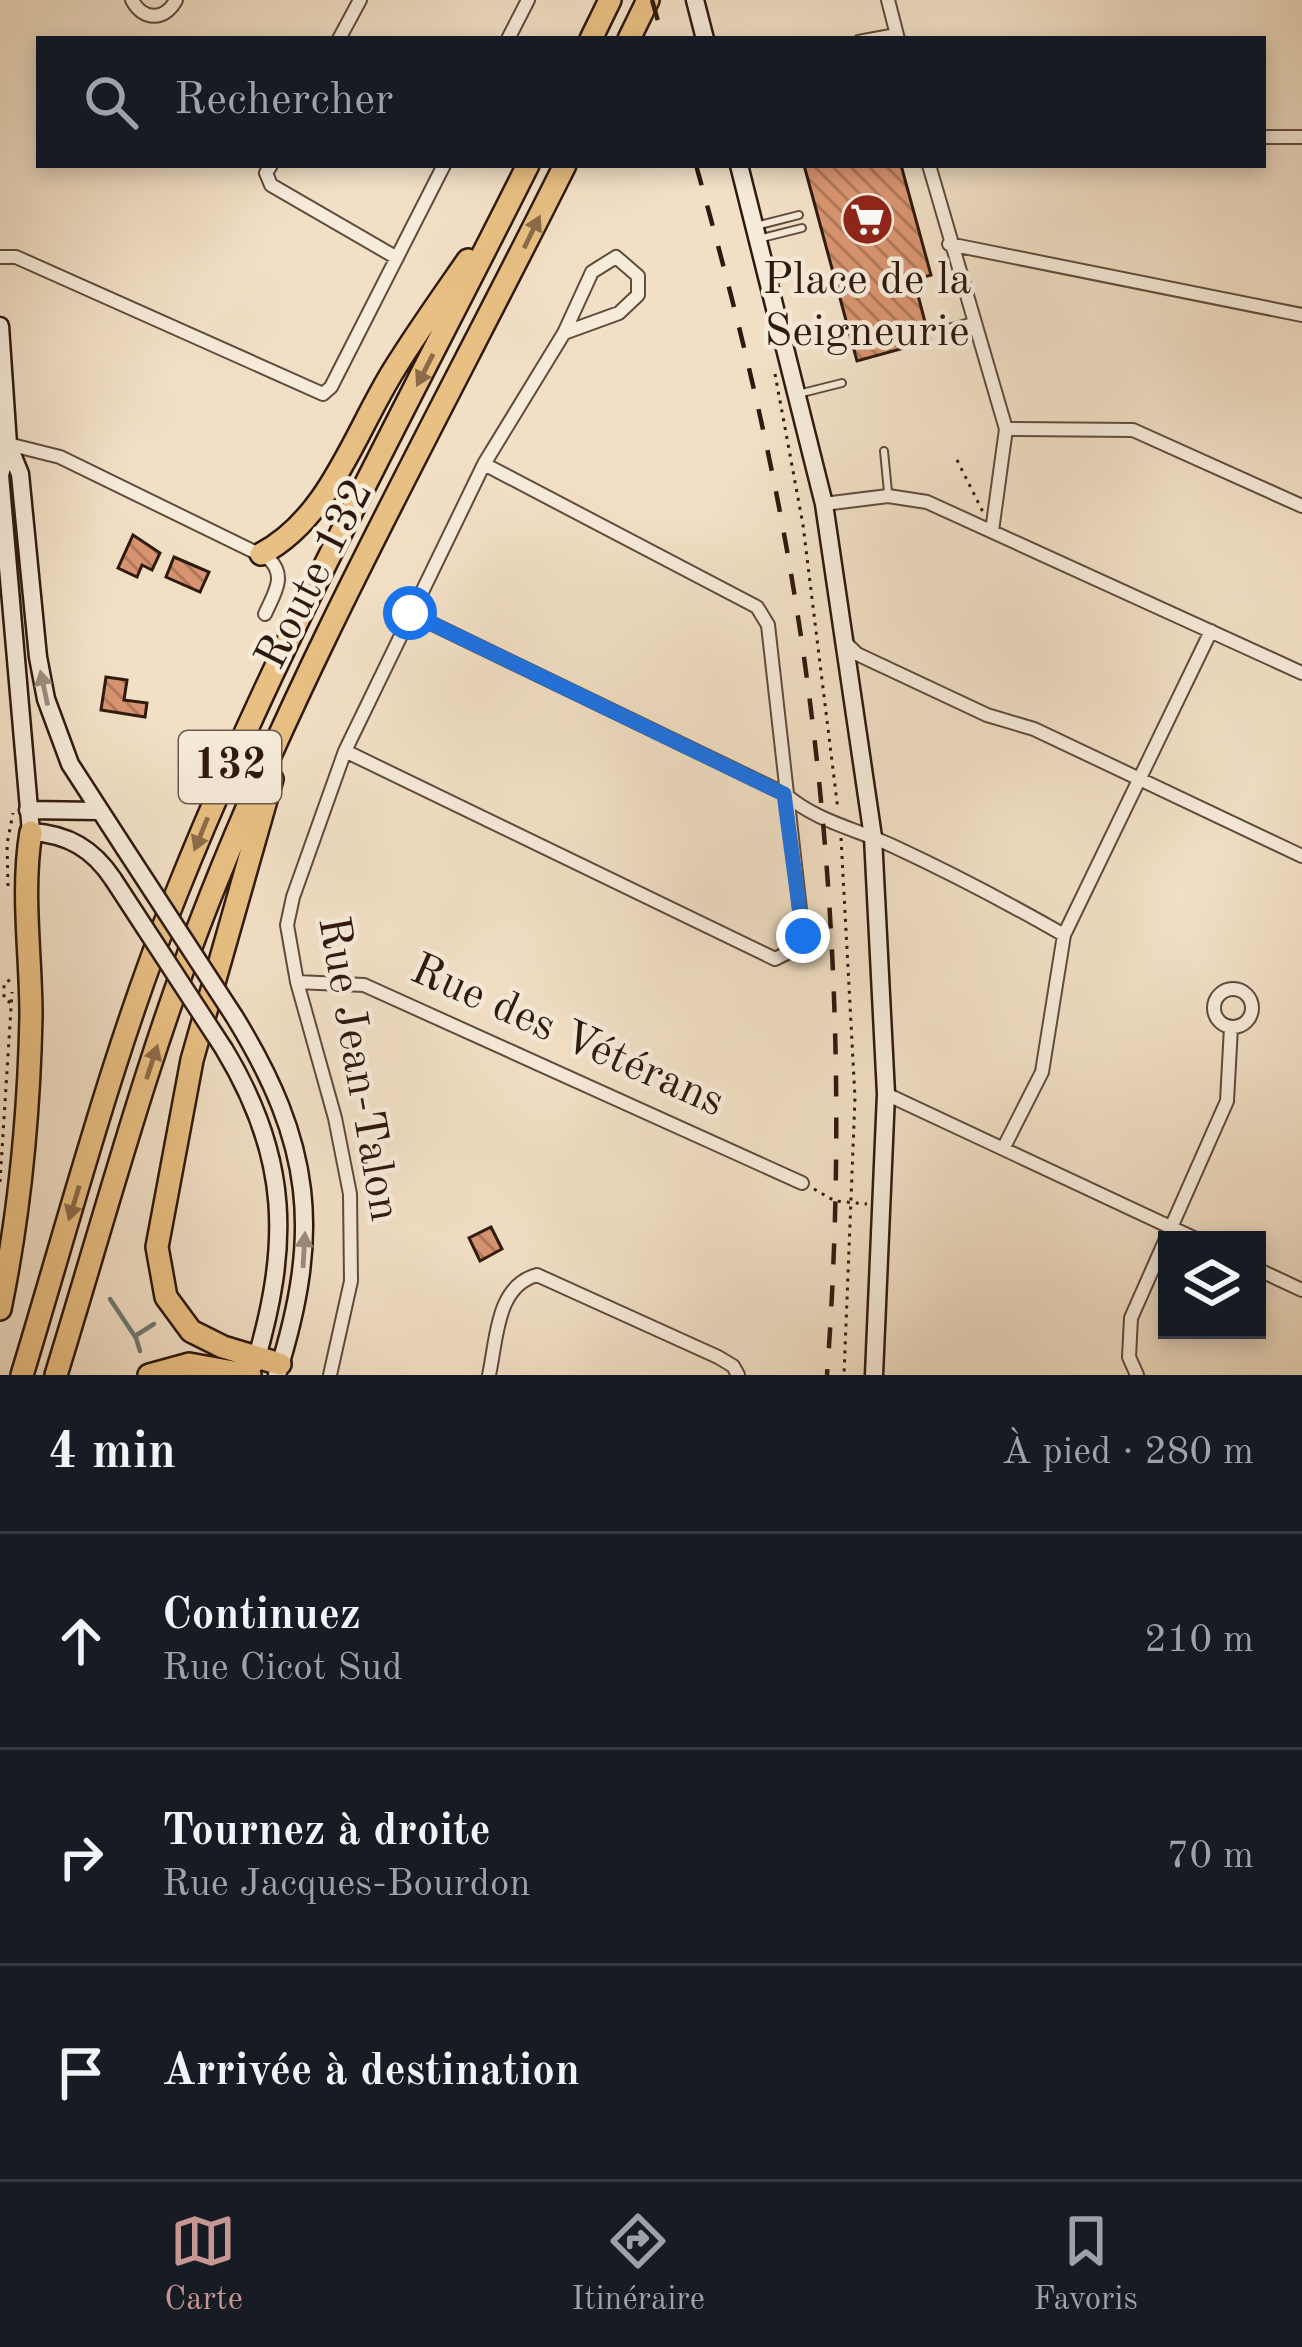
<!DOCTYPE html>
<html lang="fr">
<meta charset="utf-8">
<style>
:root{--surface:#171b24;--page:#242831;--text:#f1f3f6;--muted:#9ea1a6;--line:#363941;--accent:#c59692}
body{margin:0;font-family:"Old Standard TT",serif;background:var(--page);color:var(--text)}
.controls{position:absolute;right:36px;bottom:36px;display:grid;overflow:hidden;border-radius:0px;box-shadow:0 6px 18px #0003}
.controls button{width:108px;height:108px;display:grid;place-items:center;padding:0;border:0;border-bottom:3px solid var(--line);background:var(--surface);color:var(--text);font:60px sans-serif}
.stop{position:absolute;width:36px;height:36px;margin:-27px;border:9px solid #1a73e8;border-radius:50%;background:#fff}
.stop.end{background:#1a73e8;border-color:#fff;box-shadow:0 3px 12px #0008}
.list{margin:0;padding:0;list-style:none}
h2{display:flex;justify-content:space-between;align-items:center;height:156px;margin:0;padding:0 48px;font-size:51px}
h2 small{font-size:39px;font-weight:400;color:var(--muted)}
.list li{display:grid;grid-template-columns:78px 1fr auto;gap:36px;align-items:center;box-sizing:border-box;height:216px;padding:0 48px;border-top:3px solid var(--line)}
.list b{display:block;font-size:45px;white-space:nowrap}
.list p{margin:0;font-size:39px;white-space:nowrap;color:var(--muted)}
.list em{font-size:39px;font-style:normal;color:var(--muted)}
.icon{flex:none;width:66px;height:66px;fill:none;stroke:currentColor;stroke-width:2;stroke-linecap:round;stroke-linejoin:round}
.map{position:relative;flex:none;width:1302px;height:1375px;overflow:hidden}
.search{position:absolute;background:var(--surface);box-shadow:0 6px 18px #0003;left:36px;right:36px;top:36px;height:132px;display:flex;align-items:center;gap:30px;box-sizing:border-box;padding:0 42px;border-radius:0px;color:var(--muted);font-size:45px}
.sheet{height:804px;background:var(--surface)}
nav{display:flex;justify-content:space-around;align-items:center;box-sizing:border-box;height:168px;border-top:3px solid var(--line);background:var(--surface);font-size:33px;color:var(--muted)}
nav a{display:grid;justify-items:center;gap:6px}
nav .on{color:var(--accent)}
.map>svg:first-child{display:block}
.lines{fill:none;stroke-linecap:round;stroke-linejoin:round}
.stream{stroke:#707b75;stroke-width:4.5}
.building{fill:url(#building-back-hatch);stroke:#2f190e;stroke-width:3}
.lane-casing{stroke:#604b3c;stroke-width:10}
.street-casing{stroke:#604b3c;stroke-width:16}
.secondary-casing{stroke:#2f190e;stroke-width:21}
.highway-casing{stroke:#2f190e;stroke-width:26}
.path{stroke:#2f190e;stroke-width:3;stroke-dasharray:3 6;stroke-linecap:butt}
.lane{stroke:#f7ebda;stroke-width:6}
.street{stroke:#f7ebda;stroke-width:12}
.secondary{stroke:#f7ebda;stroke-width:16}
.highway{stroke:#e9c083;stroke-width:21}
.rail{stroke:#2f190e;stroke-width:4.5;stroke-dasharray:21 21;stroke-linecap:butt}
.secondary-bridge-casing{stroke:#2f190e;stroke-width:21;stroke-linecap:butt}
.secondary-bridge{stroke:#f7ebda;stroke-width:16}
.oneway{fill:#8c6c48}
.oneway2{fill:#9d8c7e}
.route{stroke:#1a73e8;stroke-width:15}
.labels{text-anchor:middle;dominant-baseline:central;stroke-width:9;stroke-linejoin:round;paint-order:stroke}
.shield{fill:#f7ebda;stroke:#6b584b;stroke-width:3}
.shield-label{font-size:42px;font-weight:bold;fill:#2f190e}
.poi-label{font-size:45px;fill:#2f190e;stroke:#f7ebda}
.street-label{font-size:45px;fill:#2f190e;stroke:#f7ebda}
</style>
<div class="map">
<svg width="1302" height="1375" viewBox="0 0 1302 1375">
<defs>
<pattern id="building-back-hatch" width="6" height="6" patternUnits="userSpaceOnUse" patternTransform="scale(3)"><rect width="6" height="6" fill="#d89470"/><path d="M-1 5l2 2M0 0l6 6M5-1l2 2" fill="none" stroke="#b0785a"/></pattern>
</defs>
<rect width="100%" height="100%" fill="#f2e0c6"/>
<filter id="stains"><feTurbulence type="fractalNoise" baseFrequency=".00167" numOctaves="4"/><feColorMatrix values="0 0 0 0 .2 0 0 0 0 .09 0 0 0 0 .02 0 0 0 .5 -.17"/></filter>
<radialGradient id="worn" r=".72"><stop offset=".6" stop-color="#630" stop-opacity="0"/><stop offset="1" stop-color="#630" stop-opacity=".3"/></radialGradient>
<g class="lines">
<path class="stream" d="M110 1299 136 1338 140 1351
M135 1336 154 1324"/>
</g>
<path class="building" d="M804 165H901L931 275 914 280 930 341 857 361Z
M133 535 160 553 152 570 142 565 137 577 118 568Z
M174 557 209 572 200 592 166 577Z
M106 677 127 680 124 700 147 703 145 717 101 710Z
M491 1227 502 1249 480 1261 469 1238Z"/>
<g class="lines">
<defs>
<path id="lane" d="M858 39 896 32
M756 226 799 215
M762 238 802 228
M945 329 973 321
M802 393 842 383
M884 451 888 492"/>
<path id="street" d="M132 0C143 21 165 21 176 0
M888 0 898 39
M339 39 360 0
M508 39 528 0
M1263 137H1302
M271 165 266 173 271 185 397 258
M929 165 1006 429 992 531
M949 244 1302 315
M0 257H16L323 394 331 387 444 165
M1006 429 1133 430 1302 506
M8 444 60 457 269 559C287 576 274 594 265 614
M824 504 888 496 927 502 1302 673
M410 613 785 794C817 822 857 829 895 847 953 874 1008 903 1064 935
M843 640 857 654 987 715 1034 729 1302 856
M345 751 775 959 795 949 803 936 768 625 757 607 484 464
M297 982 364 985 802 1183
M1214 1008a19 19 0 1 1 38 0a19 19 0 1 1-38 0Z
M886 1094 1198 1240
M1004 1147 1042 1072 1064 935 1211 631
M1257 1269 1302 1290
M330 1375 351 1281 350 1194 335 1118 297 982 287 925 293 897 345 751 484 464 564 333 592 272 616 257 638 276V295L619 313 564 333
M489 1375C497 1339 496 1286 537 1275L718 1357 733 1366 738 1375
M1137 1375 1129 1357 1131 1318 1227 1101 1231 1027"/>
<path id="secondary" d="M695 0 705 39
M739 165 824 504 873 837 886 1094 874 1375
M0 326 8 444 20 474 38 657 46 699 70 764 125 849
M8 445 0 475 31 832C68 834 93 849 113 879
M28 810 99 811
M234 1016C313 1144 322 1232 277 1375
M224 1049C290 1158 290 1245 255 1364"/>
<path id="highway" d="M591 39 610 0
M629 39 648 0
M261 554C330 518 355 431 395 368 418 331 443 296 468 260
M272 779 192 1060 157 1247 166 1297 191 1331 223 1347 280 1364
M0 1309C20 1212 29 1114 31 1016 31 955 21 892 31 832
M22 1375C71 1214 114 1048 177 892 277 642 408 405 528 165
M56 1375C105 1216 148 1054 209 900 309 647 444 408 565 165
M149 1375 189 1364 250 1375"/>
</defs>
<use href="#lane" class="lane-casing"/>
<use href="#street" class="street-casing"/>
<use href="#secondary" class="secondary-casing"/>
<use href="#highway" class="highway-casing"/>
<path class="path" d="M775 374 803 525 838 810
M957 460 983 512
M841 838 855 1098 844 1375
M8 886 7 844 13 813
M10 980 4 983V999L11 1003
M0 1182 12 992
M814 1189 835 1201 867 1204"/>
<use href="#lane" class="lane"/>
<use href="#street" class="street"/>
<use href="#secondary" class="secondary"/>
<use href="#highway" class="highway"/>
<path class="rail" d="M652 0 663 39
M696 165C732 294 765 424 788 556 835 825 847 1103 827 1375"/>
<defs>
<path id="secondary-bridge" d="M125 849 234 1016
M113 879 224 1049"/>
</defs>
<use href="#secondary-bridge" class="secondary-bridge-casing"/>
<use href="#secondary-bridge" class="secondary-bridge"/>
</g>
<defs><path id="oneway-solid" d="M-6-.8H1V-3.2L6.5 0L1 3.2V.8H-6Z" transform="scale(3)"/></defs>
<g class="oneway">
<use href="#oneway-solid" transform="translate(532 232) rotate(-64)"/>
<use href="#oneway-solid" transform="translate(425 370) rotate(117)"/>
<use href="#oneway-solid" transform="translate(201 834) rotate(112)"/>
<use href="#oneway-solid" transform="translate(152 1062) rotate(-72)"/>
<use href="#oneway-solid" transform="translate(74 1203) rotate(107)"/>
</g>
<g class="oneway2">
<use href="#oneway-solid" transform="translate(44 688) rotate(-102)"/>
<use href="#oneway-solid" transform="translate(304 1250) rotate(-87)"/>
</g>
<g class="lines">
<path class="route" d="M410 613 784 794 803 936"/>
</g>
<defs>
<symbol id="supermarket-disc" viewBox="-11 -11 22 22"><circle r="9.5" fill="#8f2418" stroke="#f7ebda"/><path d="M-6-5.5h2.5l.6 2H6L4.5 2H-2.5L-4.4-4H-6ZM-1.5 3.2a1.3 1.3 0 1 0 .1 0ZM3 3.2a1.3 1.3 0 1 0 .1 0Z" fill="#fff"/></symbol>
</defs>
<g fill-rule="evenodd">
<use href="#supermarket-disc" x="838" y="190" width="59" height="59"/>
</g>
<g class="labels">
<rect class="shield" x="179" y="731" width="102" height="72" rx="9"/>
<g class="shield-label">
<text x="230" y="767">132</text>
</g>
<g class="poi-label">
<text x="867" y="281">Place de la<tspan x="867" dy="52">Seigneurie</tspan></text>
</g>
<g class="street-label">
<text transform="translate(316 575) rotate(-63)">Route 132</text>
<text transform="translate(567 1037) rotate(24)">Rue des Vétérans</text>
<text transform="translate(357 1069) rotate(80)">Rue Jean-Talon</text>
</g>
</g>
<rect width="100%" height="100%" filter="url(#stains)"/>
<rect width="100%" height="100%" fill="url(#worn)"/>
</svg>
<div class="controls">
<button><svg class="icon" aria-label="layers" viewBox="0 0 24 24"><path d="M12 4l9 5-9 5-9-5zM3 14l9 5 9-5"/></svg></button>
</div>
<div class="stop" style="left:410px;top:613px"></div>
<div class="stop end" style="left:803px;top:936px"></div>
<div class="search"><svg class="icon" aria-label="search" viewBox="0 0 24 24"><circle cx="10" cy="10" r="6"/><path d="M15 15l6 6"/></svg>Rechercher</div>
</div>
<section class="sheet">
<h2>4 min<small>À pied · 280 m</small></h2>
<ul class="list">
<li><svg class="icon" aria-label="ahead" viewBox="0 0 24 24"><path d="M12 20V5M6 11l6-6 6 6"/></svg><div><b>Continuez</b><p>Rue Cicot Sud</p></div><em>210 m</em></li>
<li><svg class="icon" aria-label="right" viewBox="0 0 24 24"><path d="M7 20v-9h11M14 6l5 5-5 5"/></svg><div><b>Tournez à droite</b><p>Rue Jacques-Bourdon</p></div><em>70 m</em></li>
<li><svg class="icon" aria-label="arrive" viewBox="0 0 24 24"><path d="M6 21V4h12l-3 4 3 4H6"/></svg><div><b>Arrivée à destination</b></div></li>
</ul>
</section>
<nav>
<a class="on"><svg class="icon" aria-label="map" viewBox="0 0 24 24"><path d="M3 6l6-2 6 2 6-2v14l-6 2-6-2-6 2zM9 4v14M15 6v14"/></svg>Carte</a>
<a><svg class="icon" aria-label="directions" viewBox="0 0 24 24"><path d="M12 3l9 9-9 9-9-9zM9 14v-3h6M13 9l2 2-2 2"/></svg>Itinéraire</a>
<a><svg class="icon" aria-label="saved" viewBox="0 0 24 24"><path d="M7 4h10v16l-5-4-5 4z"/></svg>Favoris</a>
</nav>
